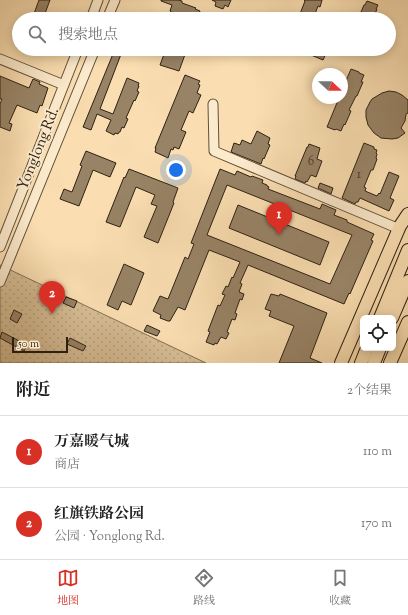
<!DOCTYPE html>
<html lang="zh">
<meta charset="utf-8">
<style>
:root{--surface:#fff;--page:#f6f6f6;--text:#222;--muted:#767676;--line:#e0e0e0;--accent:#d93025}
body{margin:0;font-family:"Sorts Mill Goudy","Noto Serif SC",serif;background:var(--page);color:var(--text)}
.controls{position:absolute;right:12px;bottom:12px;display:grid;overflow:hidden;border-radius:6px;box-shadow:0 2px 10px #0003}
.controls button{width:36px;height:36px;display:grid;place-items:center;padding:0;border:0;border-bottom:1px solid var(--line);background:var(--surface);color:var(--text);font:20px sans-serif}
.compass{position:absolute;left:312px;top:68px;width:36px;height:36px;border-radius:50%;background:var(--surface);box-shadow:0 2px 10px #0003;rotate:112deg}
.scale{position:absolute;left:12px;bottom:10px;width:56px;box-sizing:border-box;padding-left:4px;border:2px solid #2e2114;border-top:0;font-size:11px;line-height:14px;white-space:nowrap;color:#2e2114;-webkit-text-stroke:3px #fceacc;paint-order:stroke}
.you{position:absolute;left:176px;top:170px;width:14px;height:14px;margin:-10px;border:3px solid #fff;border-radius:50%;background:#1a73e8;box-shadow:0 0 0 6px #1a73e833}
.badge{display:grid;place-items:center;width:26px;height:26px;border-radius:50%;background:var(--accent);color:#fff;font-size:13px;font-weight:700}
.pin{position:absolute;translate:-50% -33px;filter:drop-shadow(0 1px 2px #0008)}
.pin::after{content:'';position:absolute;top:21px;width:14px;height:12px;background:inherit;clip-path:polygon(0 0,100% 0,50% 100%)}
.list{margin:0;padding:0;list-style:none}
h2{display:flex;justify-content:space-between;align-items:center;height:52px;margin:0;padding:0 16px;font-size:17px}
h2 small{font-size:13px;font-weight:400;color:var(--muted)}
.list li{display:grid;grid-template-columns:26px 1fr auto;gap:12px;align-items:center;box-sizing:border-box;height:72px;padding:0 16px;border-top:1px solid var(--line)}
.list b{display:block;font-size:15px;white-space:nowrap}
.list p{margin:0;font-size:13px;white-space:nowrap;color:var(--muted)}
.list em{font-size:13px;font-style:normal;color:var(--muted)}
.icon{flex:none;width:22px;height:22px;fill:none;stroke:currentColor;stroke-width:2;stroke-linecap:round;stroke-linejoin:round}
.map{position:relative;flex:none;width:408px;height:363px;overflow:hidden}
.search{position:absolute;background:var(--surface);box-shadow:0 2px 10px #0003;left:12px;right:12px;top:12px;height:44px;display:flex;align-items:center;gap:10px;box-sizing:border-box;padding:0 14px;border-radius:22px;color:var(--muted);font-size:15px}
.sheet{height:196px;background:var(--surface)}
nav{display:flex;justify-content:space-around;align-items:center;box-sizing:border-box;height:56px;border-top:1px solid var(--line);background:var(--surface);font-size:11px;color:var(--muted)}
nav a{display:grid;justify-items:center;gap:2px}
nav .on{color:var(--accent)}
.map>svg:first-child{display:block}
.park{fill:url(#park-dots);stroke:#827055}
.building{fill:#988366;stroke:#2e2114;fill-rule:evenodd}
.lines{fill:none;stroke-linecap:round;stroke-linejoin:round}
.minor-casing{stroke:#61503b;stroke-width:11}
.major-casing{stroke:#2e2114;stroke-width:14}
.minor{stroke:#fceacc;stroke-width:9}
.major{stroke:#fadeb1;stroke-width:12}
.labels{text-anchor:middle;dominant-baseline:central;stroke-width:4;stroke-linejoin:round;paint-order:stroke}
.number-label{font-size:13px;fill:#483a28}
.street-label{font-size:15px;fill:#2e2114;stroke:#fceacc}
</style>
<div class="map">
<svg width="408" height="363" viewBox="0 0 408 363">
<defs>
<pattern id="park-dots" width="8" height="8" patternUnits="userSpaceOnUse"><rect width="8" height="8" fill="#d7be96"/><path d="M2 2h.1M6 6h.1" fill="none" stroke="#b9a380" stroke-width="1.8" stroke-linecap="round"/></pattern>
</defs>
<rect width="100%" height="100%" fill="#fadeb1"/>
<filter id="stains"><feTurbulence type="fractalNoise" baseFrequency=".005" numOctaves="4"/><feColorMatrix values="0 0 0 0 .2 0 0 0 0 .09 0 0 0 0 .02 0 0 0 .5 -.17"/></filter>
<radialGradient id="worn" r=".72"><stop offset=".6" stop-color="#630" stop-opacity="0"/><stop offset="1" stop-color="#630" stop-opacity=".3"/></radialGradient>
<path class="park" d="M0 265 206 363H0Z"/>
<path class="building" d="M39 0H50L43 19H32Z
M161 0H178L182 1V3L196 8 195 9 200 11 197 19H168L171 11H170L172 5 161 1Z
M212 0H231L228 7 225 5 223 9 215 6 216 2Z
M304 0H322L320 7 318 6 313 19H298L305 1Z
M367 1 378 5 376 9H377L375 14H376L374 19H358L364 5H365Z
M115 49H123L100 109 113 114 127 78 139 83 138 86H139L137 91 139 92 135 101 134 100 126 118 128 119 124 128 122 127 120 132H119L118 134 115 133 114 135 106 131 111 120 97 114 91 130 83 127Z
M166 49H187L179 71 160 65Z
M313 49 320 52 321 49H328L323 60 311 55Z
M351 69 359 72V73L364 75 361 82H363L357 96H356L349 110 351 111 345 125 344 124 341 131 336 129 335 130 327 127 339 98H342V90Z
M185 75 200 81 198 84 200 85 197 93 201 95 193 113 189 111 181 130 186 132 179 149 174 147 173 150 171 149 168 158 155 152 156 148H155Z
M0 76 29 88 33 79 40 82 39 84 48 88 42 106 40 105 37 113 17 105 9 123 12 124 10 131 0 127V104L2 99H0Z
M389 91 396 92 402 95 408 100V113L406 114 405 121 401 128 405 133 398 138 392 139 381 138 374 133 368 125 366 117V110L370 102 372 99 382 93Z
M257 131 270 138 268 144 270 145 264 159 263 158 261 164 231 152 234 143 240 145 242 140 251 144Z
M364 143 374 147V149L377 150 376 153 377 154 376 158 377 159 373 170H371L364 187 366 188 365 191 377 196 379 193 380 194 389 172 399 176 390 198 394 200 389 211 360 198 358 202H356L355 204 342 198Z
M309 144 320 148 317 159 322 161 316 177 311 175 307 182 306 181 305 183 295 179 296 176H295L307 147H308Z
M86 151 116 163 110 177 93 170 79 206 60 199 64 189 72 192 82 166 80 165Z
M129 169 178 188 173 202 174 203 158 243 144 237 157 206 151 204 155 195 136 187 120 227 106 222 124 177 125 178Z
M220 169 235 175 237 171 251 177 252 176 263 180 262 183 267 185V186L269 187 268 189 320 209 322 204 336 210 334 215 347 220V222L374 234 371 240 373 241 350 294 349 293 344 304 248 265 240 283 242 284 239 292 244 294 242 300 240 299 235 313 237 314 235 320 232 319 227 332 229 333 226 339 221 337 217 344 215 343 214 345 206 342 210 332 208 331 218 305 220 306 225 295 222 294 226 286 228 287 232 277 233 278 240 262 209 250 185 310 178 307 170 321H168L160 318 161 315 153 311 160 296 168 299 185 257 188 259 194 244 191 243ZM227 185 352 235 330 284 207 235Z
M320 183 333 188 331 194 318 188Z
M238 205 329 242 320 265 229 228Z
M124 264 144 273 131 305 122 301 118 310 107 305Z
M271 294 279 296 280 294 327 313 310 358 322 363H279L294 326 269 316 271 311 265 309Z
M66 297 77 301 74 308 63 303Z
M14 310 22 314 17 323 10 319Z
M147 325 160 331 157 336 144 331Z
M2 332 27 345 24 351 0 338Z
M70 338 86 346 83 351 67 344Z"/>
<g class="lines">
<defs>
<path id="minor" d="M91 19 98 0
M107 19 115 0
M0 59 64 85
M213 104 214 151 397 228
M0 247 78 49
M0 282 95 49"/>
<path id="major" d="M380 318 408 250
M392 318 408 281
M341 363 400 226 408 214
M361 363 367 348
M374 363 380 348
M390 363 408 322"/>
</defs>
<use href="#minor" class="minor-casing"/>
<use href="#major" class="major-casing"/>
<use href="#minor" class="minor"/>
<use href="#major" class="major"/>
</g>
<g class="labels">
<g class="number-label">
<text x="311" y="162">6</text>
<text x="359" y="175">1</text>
</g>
<g class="street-label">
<text transform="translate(39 149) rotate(-68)">Yonglong Rd.</text>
</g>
</g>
<rect width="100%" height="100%" filter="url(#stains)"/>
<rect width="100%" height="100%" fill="url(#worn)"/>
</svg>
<div class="controls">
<button><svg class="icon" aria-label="locate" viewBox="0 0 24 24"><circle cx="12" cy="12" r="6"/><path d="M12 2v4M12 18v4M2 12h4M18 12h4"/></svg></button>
</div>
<svg class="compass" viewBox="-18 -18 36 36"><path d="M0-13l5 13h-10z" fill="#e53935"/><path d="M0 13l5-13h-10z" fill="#767676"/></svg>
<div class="scale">50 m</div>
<div class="you"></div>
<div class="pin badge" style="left:279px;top:235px">1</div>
<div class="pin badge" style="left:52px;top:314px">2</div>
<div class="search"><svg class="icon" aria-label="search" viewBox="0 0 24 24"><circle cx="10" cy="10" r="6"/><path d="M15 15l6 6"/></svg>搜索地点</div>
</div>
<section class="sheet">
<h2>附近<small>2个结果</small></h2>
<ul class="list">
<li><span class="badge">1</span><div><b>万嘉暖气城</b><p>商店</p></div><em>110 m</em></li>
<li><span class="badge">2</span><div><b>红旗铁路公园</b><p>公园 · Yonglong Rd.</p></div><em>170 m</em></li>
</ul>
</section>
<nav>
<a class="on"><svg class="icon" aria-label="map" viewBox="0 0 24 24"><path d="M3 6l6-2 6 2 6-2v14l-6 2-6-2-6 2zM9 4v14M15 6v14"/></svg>地图</a>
<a><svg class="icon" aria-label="directions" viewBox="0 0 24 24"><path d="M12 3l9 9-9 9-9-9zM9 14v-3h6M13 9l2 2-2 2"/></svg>路线</a>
<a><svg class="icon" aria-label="saved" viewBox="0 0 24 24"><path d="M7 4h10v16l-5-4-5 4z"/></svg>收藏</a>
</nav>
